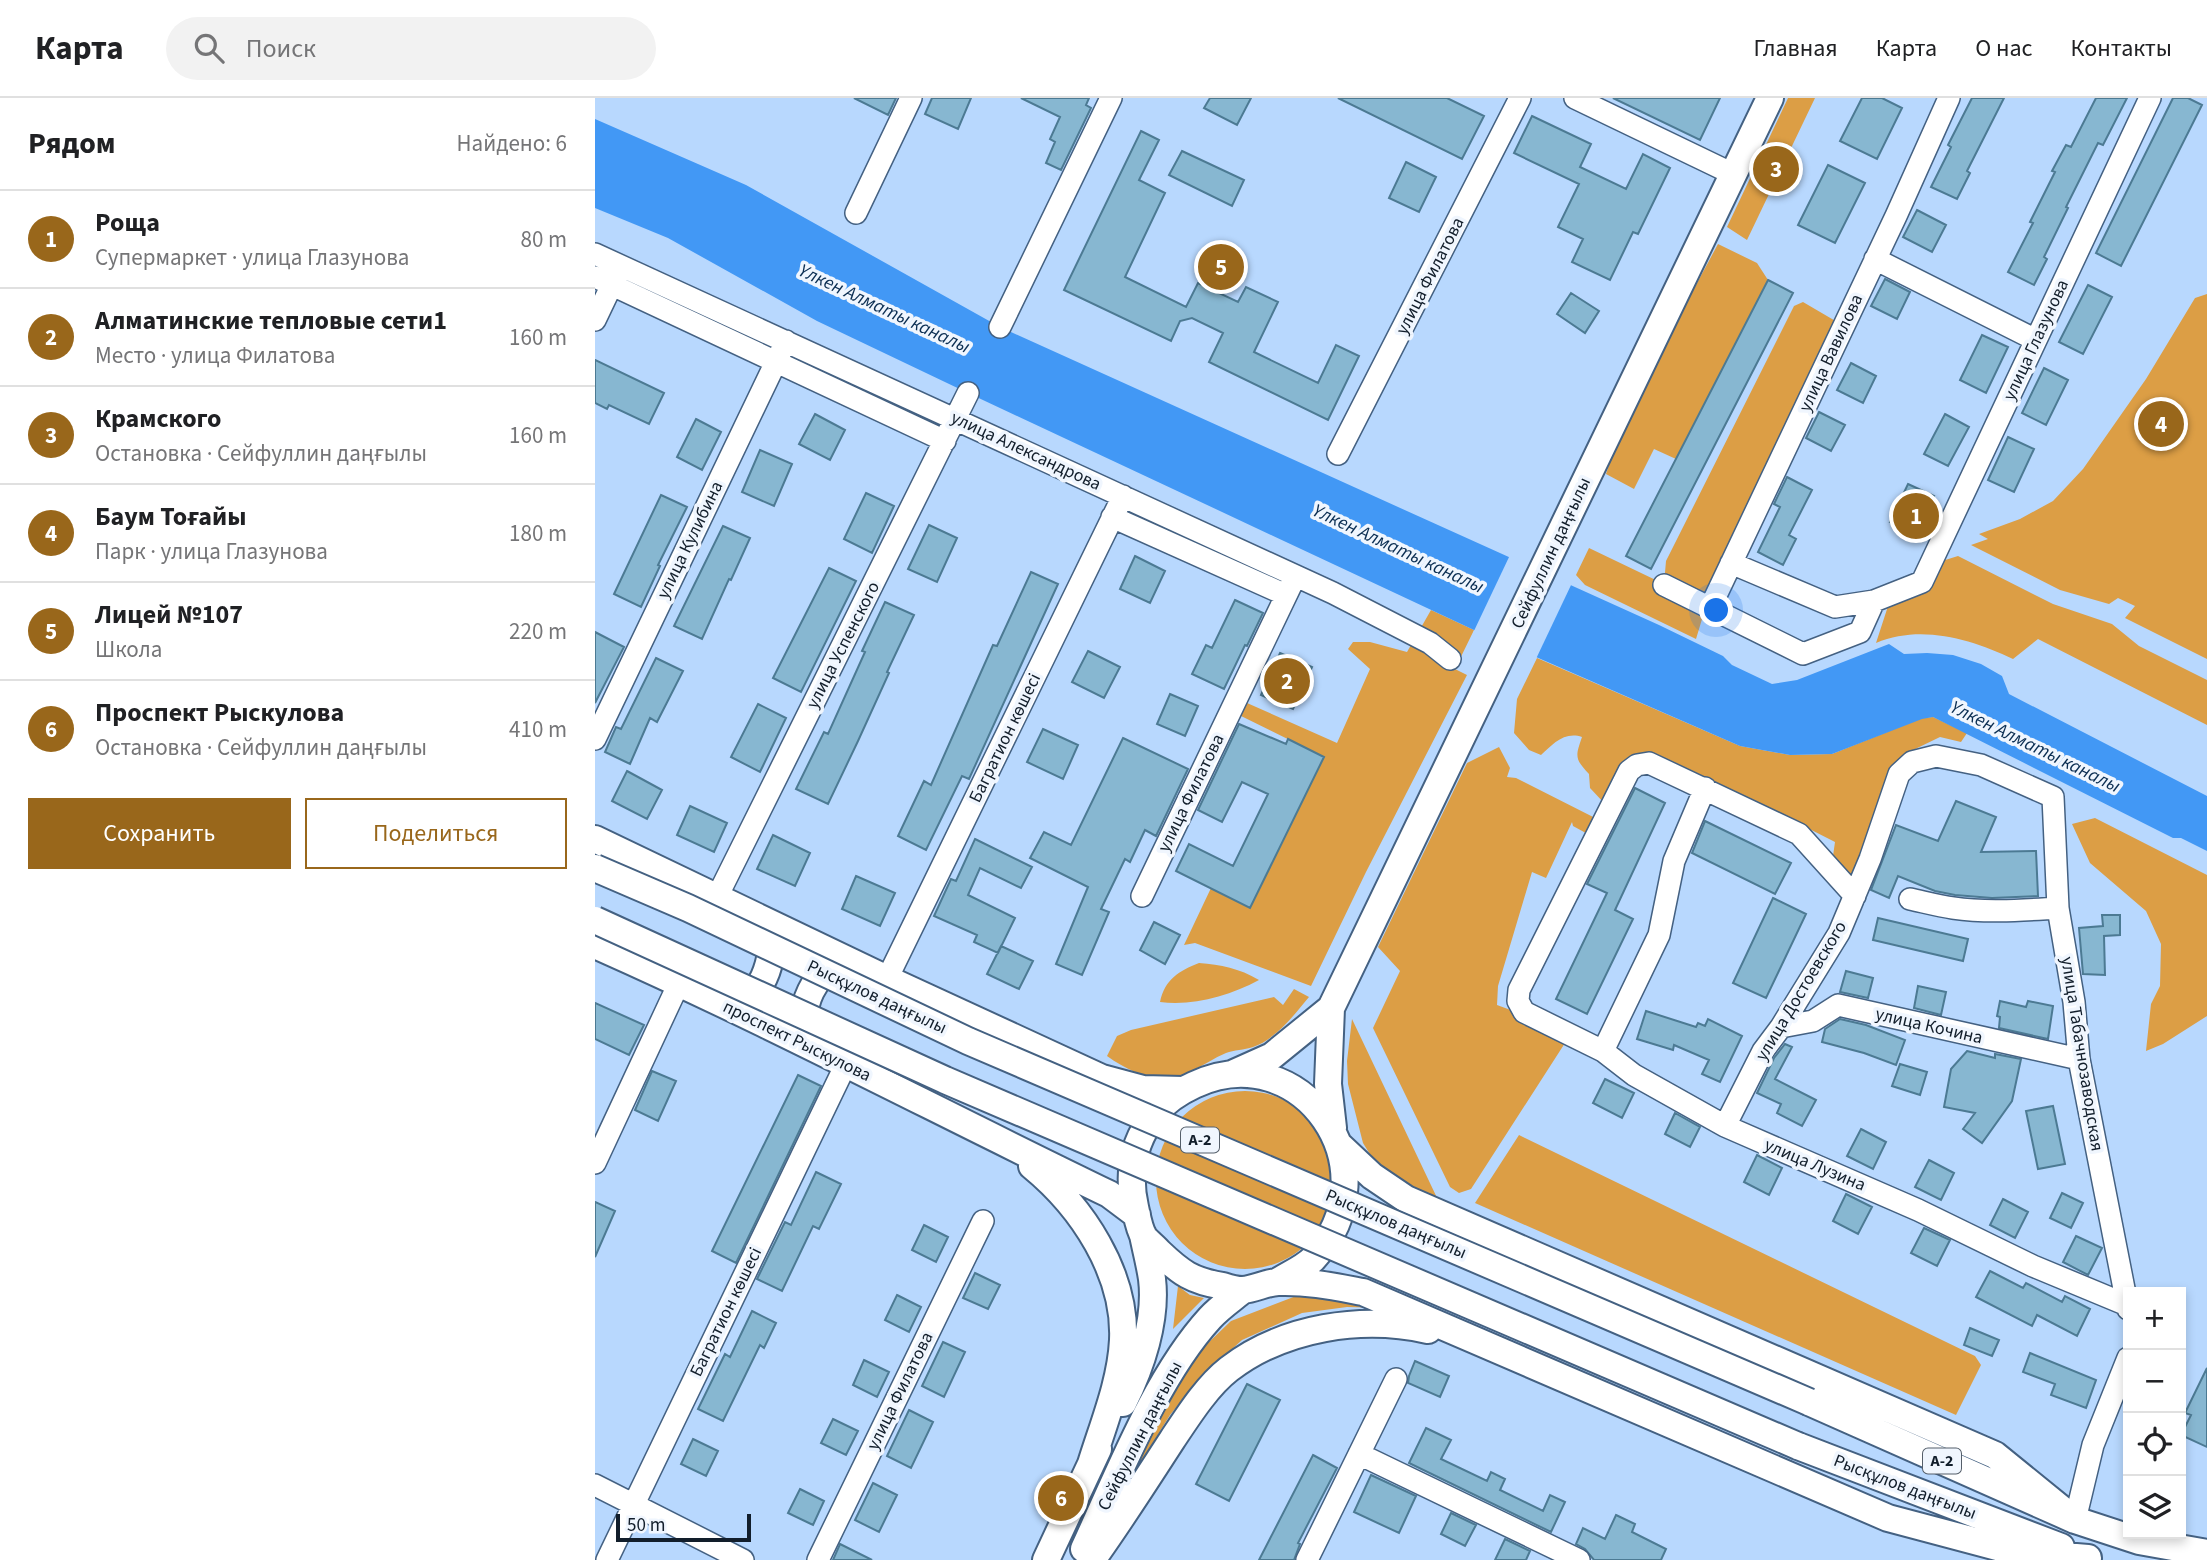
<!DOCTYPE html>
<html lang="ru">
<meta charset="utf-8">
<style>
:root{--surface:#fff;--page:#f2f2f2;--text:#202124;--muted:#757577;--line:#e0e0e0;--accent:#99671b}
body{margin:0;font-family:"Source Sans 3",sans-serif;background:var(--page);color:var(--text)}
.controls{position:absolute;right:21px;bottom:21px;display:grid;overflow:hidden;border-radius:0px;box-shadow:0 4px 10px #0003}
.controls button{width:63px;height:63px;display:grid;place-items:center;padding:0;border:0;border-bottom:2px solid var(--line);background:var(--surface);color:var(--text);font:35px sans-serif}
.scale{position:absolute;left:21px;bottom:18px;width:135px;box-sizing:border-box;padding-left:7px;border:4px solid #121e2b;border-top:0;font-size:19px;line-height:24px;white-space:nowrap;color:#121e2b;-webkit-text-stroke:5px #f0f6fe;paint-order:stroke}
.you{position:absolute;left:1122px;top:513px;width:24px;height:24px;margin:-18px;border:5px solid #fff;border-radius:50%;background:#1a73e8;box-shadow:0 0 0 10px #1a73e833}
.badge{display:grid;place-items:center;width:46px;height:46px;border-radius:50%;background:var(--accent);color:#fff;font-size:23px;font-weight:700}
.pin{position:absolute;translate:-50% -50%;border:4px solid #fff;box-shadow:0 2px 7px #0006}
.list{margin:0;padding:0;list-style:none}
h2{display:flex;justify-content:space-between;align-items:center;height:91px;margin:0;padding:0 28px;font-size:30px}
h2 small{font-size:23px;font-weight:400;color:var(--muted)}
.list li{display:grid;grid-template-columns:46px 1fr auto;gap:21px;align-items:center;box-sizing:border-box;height:98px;padding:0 28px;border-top:2px solid var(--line)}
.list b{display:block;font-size:26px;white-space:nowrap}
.list p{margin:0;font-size:23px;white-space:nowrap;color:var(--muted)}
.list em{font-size:23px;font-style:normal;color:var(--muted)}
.actions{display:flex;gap:14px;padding:21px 28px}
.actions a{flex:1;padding:16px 0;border:2px solid var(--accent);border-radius:0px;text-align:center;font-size:24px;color:var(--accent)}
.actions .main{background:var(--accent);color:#fff}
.icon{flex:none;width:38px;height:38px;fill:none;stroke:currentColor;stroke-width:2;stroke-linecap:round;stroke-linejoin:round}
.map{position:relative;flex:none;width:1612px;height:1462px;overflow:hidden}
header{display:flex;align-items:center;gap:42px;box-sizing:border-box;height:98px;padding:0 35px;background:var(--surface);border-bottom:2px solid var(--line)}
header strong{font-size:33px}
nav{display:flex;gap:38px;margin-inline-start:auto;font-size:24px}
.search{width:490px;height:63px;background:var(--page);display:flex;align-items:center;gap:18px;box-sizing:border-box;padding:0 24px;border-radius:38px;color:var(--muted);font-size:26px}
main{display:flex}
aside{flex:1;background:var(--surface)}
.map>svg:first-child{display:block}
.green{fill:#dc9e45}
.water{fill:#4298f5}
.pier{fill:#b8d8fe}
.building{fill:#87b7d1;stroke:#4c7a93;stroke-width:2}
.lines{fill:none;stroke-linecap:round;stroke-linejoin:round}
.minor-casing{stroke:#446182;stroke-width:24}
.major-casing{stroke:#446182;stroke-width:30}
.minor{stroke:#fff;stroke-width:21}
.major{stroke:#fff;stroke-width:26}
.major-bridge-casing{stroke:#446182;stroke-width:30;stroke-linecap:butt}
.major-bridge{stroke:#fff;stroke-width:26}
.labels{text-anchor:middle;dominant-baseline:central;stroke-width:7;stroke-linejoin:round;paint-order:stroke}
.shield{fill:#f0f6fe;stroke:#555f6a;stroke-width:2}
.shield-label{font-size:16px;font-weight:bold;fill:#121e2b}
.street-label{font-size:18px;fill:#121e2b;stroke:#f0f6fe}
.water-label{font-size:19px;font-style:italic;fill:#0b2e52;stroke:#f0f6fe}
</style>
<header>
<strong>Карта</strong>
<div class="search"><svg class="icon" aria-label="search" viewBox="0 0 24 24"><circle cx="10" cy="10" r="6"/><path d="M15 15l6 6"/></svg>Поиск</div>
<nav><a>Главная</a><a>Карта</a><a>О нас</a><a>Контакты</a></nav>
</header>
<main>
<aside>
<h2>Рядом<small>Найдено: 6</small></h2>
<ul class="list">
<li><span class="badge">1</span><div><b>Роща</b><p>Супермаркет · улица Глазунова</p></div><em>80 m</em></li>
<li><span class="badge">2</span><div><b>Алматинские тепловые сети1</b><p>Место · улица Филатова</p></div><em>160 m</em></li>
<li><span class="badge">3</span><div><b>Крамского</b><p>Остановка · Сейфуллин даңғылы</p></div><em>160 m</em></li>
<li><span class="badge">4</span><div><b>Баум Тоғайы</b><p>Парк · улица Глазунова</p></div><em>180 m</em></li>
<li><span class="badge">5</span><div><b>Лицей №107</b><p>Школа</p></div><em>220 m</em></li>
<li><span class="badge">6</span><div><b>Проспект Рыскулова</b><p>Остановка · Сейфуллин даңғылы</p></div><em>410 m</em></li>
</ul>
<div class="actions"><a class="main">Сохранить</a><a>Поделиться</a></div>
</aside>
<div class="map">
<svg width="1612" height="1462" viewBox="0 0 1612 1462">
<rect width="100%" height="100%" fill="#b8d8fe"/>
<path class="green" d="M1193 0H1220L1152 142 1132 129Z
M1123 146 1162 165 1173 182 1081 361 1059 351 1039 391 1011 376 1030 319Z
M1612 196V561L1530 520 1540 508 1523 500 1514 506 1465 492 1376 447 1393 441 1384 436 1425 421 1458 403 1488 371 1551 281 1600 200Z
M1208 204 1249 228 1111 508 1101 541 990 487 981 477 994 450 1069 486 1071 463 1199 208Z
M1363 458 1458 506 1517 526 1544 548 1612 582V627L1443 541 1418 561C1376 541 1326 526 1281 545L1294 505 1347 463Z
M836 512 879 532 860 571 872 577 771 774 716 888 600 845 589 847 616 790 654 809 729 659 642 616 652 605 742 645 775 571 753 551 758 544H775L812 554Z
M942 560 1145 648 1195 657 1237 656 1327 620 1338 619 1372 635 1366 644 1345 639 1314 654 1299 669 1283 707 1255 786 1238 758 1240 744 1167 707 1056 661 1036 657 1010 706 995 690 994 676C980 661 980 659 987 639 969 633 957 647 946 657L934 652 919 635 922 601Z
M904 649 915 670 912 679 921 680 1008 724 1000 740 978 728 977 724 951 780 937 774 903 888 902 907 921 914 970 945 876 1091 864 1095 855 1089 778 930 805 873 783 849 872 665Z
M1500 720 1612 777V918L1568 946 1551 953 1556 906 1565 888 1566 846 1551 813 1495 765 1477 726Z
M604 865C626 867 644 870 664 882 634 898 599 908 565 904 570 881 584 873 604 865Z
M699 891 714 899C699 917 681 941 658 949 649 952 639 952 631 955 619 960 609 967 597 973 566 988 539 977 512 958L522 938 536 932 679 899 688 907Z
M757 921 844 1104 781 1066 768 1045 753 986 752 963Z
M561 1082a89 89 0 1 1 178 0a89 89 0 1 1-178 0Z
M924 1037 1380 1258 1386 1267 1361 1317 880 1105Z
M583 1188 595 1197 609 1200 578 1231Z
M709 1195 791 1210 752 1209 707 1215 647 1242 604 1281 575 1317 531 1388 564 1311 590 1267 636 1223Z"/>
<path class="water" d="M0 21 151 87 405 229 1064 527 1128 558 1137 567 1177 586 1202 582 1294 546 1309 556 1332 555 1358 557 1386 566 1407 578 1414 596 1612 698V753L1586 740H1578L1338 619 1327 621 1237 656 1195 657 1145 648 879 532 373 295 222 223 73 140 0 110Z"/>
<path class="pier" d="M915 457 977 485 940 563 878 535Z"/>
<path class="building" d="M259 0H301L293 17Z
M337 0H376L363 31 330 16Z
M426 0H494L491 7 496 10 466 72 451 65 460 44 455 41 465 19Z
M615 0H656L642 27 609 10Z
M743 0H852L889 18 867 61Z
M1018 0H1125L1105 42Z
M1267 0H1287L1307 10 1282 61 1245 43Z
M1377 0H1409L1372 73 1375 75 1362 101 1336 89 1356 49 1353 47Z
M1501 0H1532L1508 47 1503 45 1471 109 1473 110 1449 159 1452 161 1439 187 1413 174 1438 125 1435 124 1460 74 1457 73 1471 47 1476 49Z
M1578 0H1593L1607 7 1526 168 1501 155Z
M937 18 996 46 985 69 1031 91 1048 56 1075 70 1043 136 1038 134 1015 182 977 164 988 141 963 129 984 86 919 55Z
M546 33 564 42 544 82 570 95 530 179 591 209 603 185 643 204 651 189 683 204 659 254 723 285 741 247 764 258 733 322 614 264 628 235 597 220 585 223 576 243 469 192Z
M587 53 649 82 637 108 574 77Z
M811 64 841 79 824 114 794 100Z
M1233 67 1270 85 1240 145 1203 127Z
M1322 112 1351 127 1337 154 1308 139Z
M1290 181 1315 194 1302 221 1276 208Z
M1173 182 1198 195 1056 471 1031 458Z
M1493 187 1517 199 1488 256 1464 244Z
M976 195 1004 213 990 235 962 216Z
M1387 237 1413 249 1391 295 1365 282Z
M0 262 69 295 54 326 14 307 12 311 0 305Z
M1256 265 1281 278 1268 305 1242 292Z
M1449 270 1473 282 1451 327 1427 315Z
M1224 314 1250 327 1236 353 1211 340Z
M220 316 250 332 235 362 204 346Z
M1350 316 1374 329 1353 368 1329 356Z
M101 321 126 334 107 372 82 359Z
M1413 339 1439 351 1419 394 1393 382Z
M165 352 197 366 179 408 147 394Z
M1192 379 1217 392 1194 437 1201 441 1188 467 1163 454 1185 409 1179 406Z
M1313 386 1339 398 1320 436 1295 424Z
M271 395 299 408 277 455 249 441Z
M66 397 92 409 63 467 65 468 46 509 19 496Z
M334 427 362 440 342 484 313 471Z
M128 428 155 440 136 482 134 481 107 541 79 528Z
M540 458 570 473 555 505 525 491Z
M234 470 261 483 206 594 178 580Z
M436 474 463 486 374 681 367 678 331 752 303 738 329 683 336 687 398 547 402 548Z
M640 502 668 515 652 548 650 547 629 591 597 576 611 547 617 550Z
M290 504 319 517 292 574 294 575 263 643 233 706 201 691 229 634 233 636 270 554 267 553Z
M0 534 29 549 0 605Z
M493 553 525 569 509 600 477 584Z
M685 555 717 569 698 611 666 597Z
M61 560 88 573 62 624 55 620 35 666 10 654 21 629 26 631Z
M575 596 603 608 590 638 562 626Z
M163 606 191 620 165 674 136 659Z
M644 626 691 646 693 641 729 659 655 810 581 773 594 746 638 768 673 696 647 684 627 724 603 712Z
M448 631 483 647 468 681 432 664Z
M528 640 593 671 561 738 550 732 535 764 530 761 506 811 514 814 487 877 461 866 493 789 435 760 449 734 476 747Z
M32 673 67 692 52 721 17 703Z
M1040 690 1070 705 1020 812 1038 821 992 916 961 901 1012 795 992 786Z
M1361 703 1401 719 1386 754 1441 753 1443 798 1397 800 1360 797 1340 793 1303 778 1294 800 1276 792 1301 727 1343 743Z
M95 708 132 725 119 754 82 737Z
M1110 723 1196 765 1180 796 1097 755Z
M178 737 215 755 200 788 162 771Z
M380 741 437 769 426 790 385 770 373 797 420 820 403 855 379 844 382 837 339 818 356 781 361 783Z
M261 778 300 795 285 828 247 811Z
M1178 800 1211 816 1171 900 1138 885Z
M1507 817H1525V837L1509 838 1510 877 1488 876 1484 830 1508 828Z
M1283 820 1373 841 1368 863 1278 842Z
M559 824 585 837 570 866 545 852Z
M406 848 438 863 424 891 392 876Z
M1251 873 1278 880 1273 900 1245 894Z
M1323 888 1351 894 1346 917 1319 910Z
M1405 903 1431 909 1433 903 1458 908 1453 941 1404 930 1405 919 1402 918Z
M0 905 49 927 34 957 0 941Z
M1051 913 1101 929 1103 925 1110 928 1113 921 1147 938 1125 984 1107 976 1114 962 1079 947 1078 952 1042 941Z
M1245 921 1271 927 1310 942 1301 967 1269 955 1227 944 1230 931Z
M1190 946 1197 949 1180 981 1221 1002 1207 1028 1182 1015 1186 1006 1162 995 1179 960Z
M1372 953 1400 960V956L1426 961 1417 1003 1387 1045 1368 1031 1380 1015 1349 1009 1356 971Z
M1305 966 1332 974 1325 997 1297 988Z
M57 973 81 983 63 1023 40 1012Z
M203 977 226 988 141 1165 117 1153Z
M1010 981 1039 995 1027 1020 998 1005Z
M1458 1008 1470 1066 1443 1071 1431 1013Z
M1080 1015 1105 1029 1095 1049 1070 1036Z
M1266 1031 1291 1044 1278 1071 1252 1058Z
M1162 1057 1187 1070 1174 1097 1149 1084Z
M1334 1062 1359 1075 1346 1102 1320 1089Z
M221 1074 246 1086 224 1131 218 1128 187 1193 162 1181 190 1124 196 1127Z
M1467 1095 1488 1105 1476 1130 1455 1120Z
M1251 1096 1277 1109 1263 1136 1238 1123Z
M1408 1101 1433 1114 1420 1140 1395 1127Z
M0 1104 20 1113 0 1159Z
M329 1127 353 1139 341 1164 317 1152Z
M1329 1130 1355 1142 1342 1168 1316 1155Z
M1481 1138 1507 1150 1493 1177 1468 1164Z
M1395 1173 1428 1190 1431 1185 1467 1204 1470 1198 1495 1211 1482 1238 1442 1217 1437 1228 1381 1199Z
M380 1175 405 1187 393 1211 368 1200Z
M302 1197 326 1209 314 1234 290 1222Z
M157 1213 181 1225 169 1250 165 1247 128 1323 103 1311 130 1256 135 1259Z
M1375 1230 1404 1242 1397 1258 1369 1247Z
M348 1244 370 1254 349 1299 327 1288Z
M1435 1255 1501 1282 1491 1310 1456 1297 1460 1286 1428 1274Z
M269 1262 294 1274 282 1299 258 1287Z
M820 1263 854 1278 845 1299 813 1285 814 1278Z
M1612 1270V1349L1586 1337 1596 1317 1590 1315Z
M652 1286 685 1302 634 1403 601 1386Z
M314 1312 338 1324 316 1370 292 1358Z
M238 1321 263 1333 251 1357 226 1345Z
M831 1330 856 1342 846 1361 892 1383 896 1374 910 1381 905 1392 948 1413 955 1397 970 1404 956 1434 814 1365Z
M98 1341 123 1353 111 1378 86 1366Z
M718 1357 742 1370 703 1445 705 1446 699 1462H664Z
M776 1377 821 1398 804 1435 759 1414Z
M278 1385 302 1397 284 1434 260 1422Z
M205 1391 229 1403 218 1427 193 1415Z
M856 1415 881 1427 870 1448 846 1436Z
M1021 1417 1040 1426 1037 1434 1071 1451 1066 1462H999L990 1451 981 1446 988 1430 1010 1441Z
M910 1441 935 1453 931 1462H900Z
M245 1446 277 1462H238Z"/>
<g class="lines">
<defs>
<path id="minor" d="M980 0 1138 76
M261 115 316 0
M0 156 738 495 835 545 855 561
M1280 161 1441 242
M0 179 350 343
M0 222 22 176
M405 229 516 0
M743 356 925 0
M517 419 691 497
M1136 465 1240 509 1279 503 1327 484 1555 0
M1069 487 1208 556 1265 534 1279 503
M1115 510 1301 118 1354 0
M0 641 191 243
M547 798 700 479
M1260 798 1204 736 1054 665 1042 667 1034 673 924 892 923 903 929 914 1008 953 1039 977 1130 1028 1323 1112 1438 1168 1532 1207
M122 799 373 295
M1315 801C1329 804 1344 808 1358 810 1393 815 1428 812 1463 810
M292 881 528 398
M1186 929 1218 923 1243 907 1484 961
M1008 953 1064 837 1079 763 1110 690
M1130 1028 1168 953 1186 929 1244 835 1275 761 1304 676 1317 664 1341 658 1386 667 1458 699 1463 810 1479 904 1484 961 1533 1211
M0 1065 84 885
M764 1356 984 1462
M0 1387 148 1462
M1480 1422 1498 1347 1533 1260
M12 1462 251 966
M223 1462 388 1123
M712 1462 801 1281"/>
<path id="major" d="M0 741 292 881 507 980 548 991 588 992
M0 847C174 924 342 1013 514 1096L542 1117
M142 906C170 896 182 855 173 829
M212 937C203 908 219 874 248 863
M639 975 677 958 736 910
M738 1030 733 986 736 910 1175 0
M745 1048 777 1078 811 1101 1400 1357 1480 1422
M437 1068C487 1109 531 1175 528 1242 526 1284 508 1327 496 1366
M682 1184C693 1177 709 1170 718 1161 801 1071 706 936 599 987 584 994 571 1002 561 1015 538 1043 532 1074 540 1109 542 1118 544 1131 549 1139 553 1144 560 1149 564 1154 586 1175 597 1183 628 1188 634 1190 642 1192 648 1192 660 1191 672 1184 684 1184 713 1183 741 1189 768 1194L1293 1420 1421 1454 1493 1460
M1214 1304 1480 1422 1544 1443 1612 1455
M528 1305C546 1269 562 1222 557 1181 555 1167 551 1152 548 1137
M1203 1348 1466 1449
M489 1451C523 1378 561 1279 615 1220 624 1210 637 1201 648 1192
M451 1462 503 1351
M497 1462C525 1423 551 1382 577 1342 593 1318 612 1288 634 1271 689 1229 767 1217 833 1232"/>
</defs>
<use href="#minor" class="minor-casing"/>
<use href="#major" class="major-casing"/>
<use href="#minor" class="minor"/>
<use href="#major" class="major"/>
<defs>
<path id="major-bridge" d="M0 770 93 810 373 943 1214 1304
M0 822 350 982 1203 1348"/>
</defs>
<use href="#major-bridge" class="major-bridge-casing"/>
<use href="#major-bridge" class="major-bridge"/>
</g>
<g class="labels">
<g class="shield">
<rect x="586" y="1029.5" width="38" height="25" rx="5"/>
<rect x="1328" y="1350.5" width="38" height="25" rx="5"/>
</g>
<g class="shield-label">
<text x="605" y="1042">A-2</text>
<text x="1347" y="1363">A-2</text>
</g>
<g class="street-label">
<text transform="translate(835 178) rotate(-63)">улица Филатова</text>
<text transform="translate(1441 242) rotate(-65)">улица Глазунова</text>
<text transform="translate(1236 255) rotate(-65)">улица Вавилова</text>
<text transform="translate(431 353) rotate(25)">улица Александрова</text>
<text transform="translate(95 442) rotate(-64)">улица Кулибина</text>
<text transform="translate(956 455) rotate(-65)">Сейфуллин даңғылы</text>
<text transform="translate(248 547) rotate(-63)">улица Успенского</text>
<text transform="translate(410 640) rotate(-64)">Багратион көшесі</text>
<text transform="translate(596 695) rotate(-64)">улица Филатова</text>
<text transform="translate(1206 893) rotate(-59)">улица Достоевского</text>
<text transform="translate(282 899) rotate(25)">Рысқұлов даңғылы</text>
<text transform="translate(1334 928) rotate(13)">улица Кочина</text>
<text transform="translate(202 943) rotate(26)">проспект Рыскулова</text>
<text transform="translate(1487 956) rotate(81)">улица Табачнозаводская</text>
<text transform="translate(1220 1067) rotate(23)">улица Лузина</text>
<text transform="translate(801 1126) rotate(23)">Рысқұлов даңғылы</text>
<text transform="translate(131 1214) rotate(-64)">Багратион көшесі</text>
<text transform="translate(305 1293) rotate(-64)">улица Филатова</text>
<text transform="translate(545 1338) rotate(-63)">Сейфуллин даңғылы</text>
<text transform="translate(1310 1389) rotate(21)">Рысқұлов даңғылы</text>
</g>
<g class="water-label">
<text transform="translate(289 211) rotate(25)">Үлкен Алматы каналы</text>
<text transform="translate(803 451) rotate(25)">Үлкен Алматы каналы</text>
<text transform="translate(1440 649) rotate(26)">Үлкен Алматы каналы</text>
</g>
</g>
</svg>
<div class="controls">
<button>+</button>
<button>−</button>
<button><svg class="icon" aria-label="locate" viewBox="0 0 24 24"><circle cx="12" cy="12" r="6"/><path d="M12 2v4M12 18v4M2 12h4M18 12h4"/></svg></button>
<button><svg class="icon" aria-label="layers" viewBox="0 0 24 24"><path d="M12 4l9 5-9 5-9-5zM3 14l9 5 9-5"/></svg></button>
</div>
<div class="scale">50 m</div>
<div class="you"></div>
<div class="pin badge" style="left:1321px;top:418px">1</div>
<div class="pin badge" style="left:692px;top:583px">2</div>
<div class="pin badge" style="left:1181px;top:71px">3</div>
<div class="pin badge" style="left:1566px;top:326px">4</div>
<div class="pin badge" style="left:626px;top:169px">5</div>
<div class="pin badge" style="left:466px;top:1400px">6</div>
</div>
</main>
